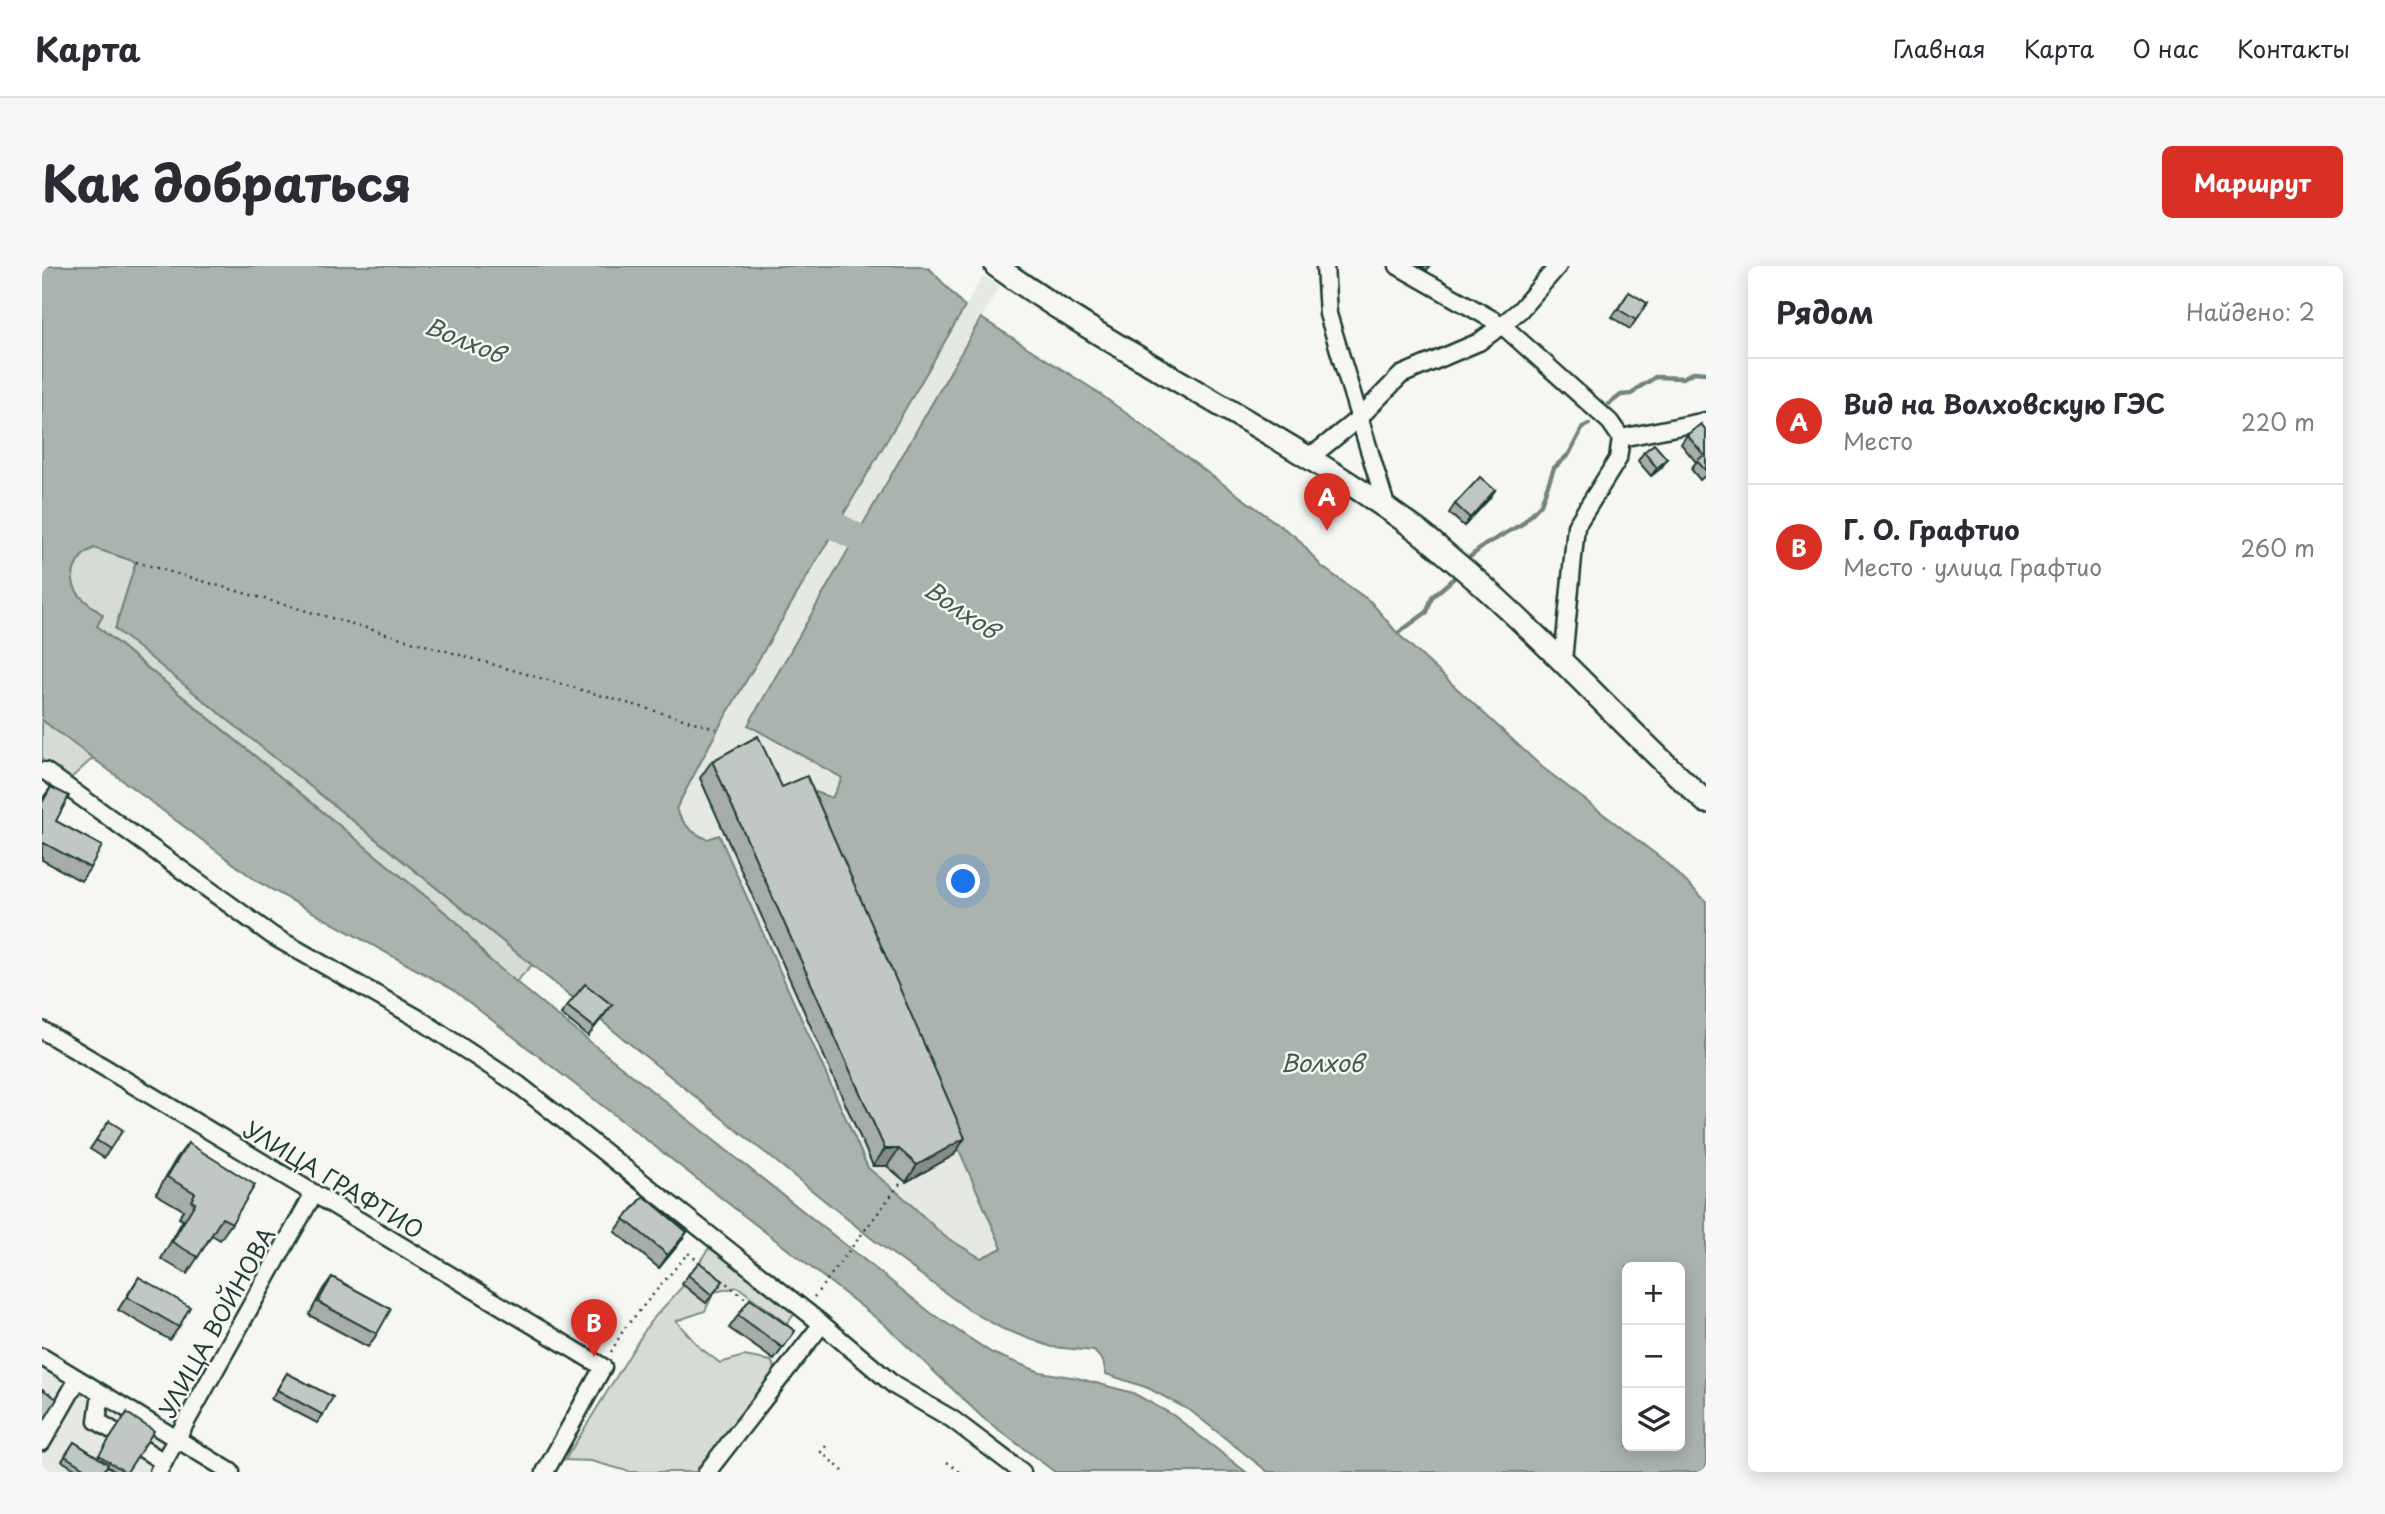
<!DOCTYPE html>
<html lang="ru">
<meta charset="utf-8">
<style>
:root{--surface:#fff;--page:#f7f7f7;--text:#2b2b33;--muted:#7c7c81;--line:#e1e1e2;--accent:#d93025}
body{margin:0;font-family:"Playpen Sans",sans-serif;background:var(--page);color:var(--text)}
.controls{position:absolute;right:21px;bottom:21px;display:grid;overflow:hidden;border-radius:10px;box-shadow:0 4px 18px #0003}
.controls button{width:63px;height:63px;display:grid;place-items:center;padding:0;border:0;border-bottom:2px solid var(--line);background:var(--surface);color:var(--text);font:35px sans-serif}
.you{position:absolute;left:922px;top:616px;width:24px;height:24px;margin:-18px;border:5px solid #fff;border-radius:50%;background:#1a73e8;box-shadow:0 0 0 10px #1a73e833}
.badge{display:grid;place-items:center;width:46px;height:46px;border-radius:50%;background:var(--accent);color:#fff;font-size:23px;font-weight:700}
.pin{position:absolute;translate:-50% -58px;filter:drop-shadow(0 2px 4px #0008)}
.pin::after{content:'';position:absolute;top:37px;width:24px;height:21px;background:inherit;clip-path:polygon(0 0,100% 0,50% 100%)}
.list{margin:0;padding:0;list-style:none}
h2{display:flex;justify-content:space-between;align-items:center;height:91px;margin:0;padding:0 28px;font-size:30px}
h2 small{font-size:23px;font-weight:400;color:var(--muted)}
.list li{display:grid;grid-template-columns:46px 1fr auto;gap:21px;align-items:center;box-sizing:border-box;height:126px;padding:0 28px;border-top:2px solid var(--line)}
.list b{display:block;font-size:26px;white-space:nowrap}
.list p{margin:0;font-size:23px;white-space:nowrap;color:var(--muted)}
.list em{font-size:23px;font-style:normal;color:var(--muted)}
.icon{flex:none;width:38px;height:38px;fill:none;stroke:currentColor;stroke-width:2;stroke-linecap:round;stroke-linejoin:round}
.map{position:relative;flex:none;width:1664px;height:1206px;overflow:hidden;border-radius:10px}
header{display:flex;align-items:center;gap:42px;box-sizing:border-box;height:98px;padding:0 35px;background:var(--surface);border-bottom:2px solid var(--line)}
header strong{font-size:33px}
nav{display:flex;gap:38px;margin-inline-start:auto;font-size:24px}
.intro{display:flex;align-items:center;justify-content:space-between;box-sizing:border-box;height:168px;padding:0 42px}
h1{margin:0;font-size:49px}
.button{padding:18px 32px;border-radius:10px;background:var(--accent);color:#fff;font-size:24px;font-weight:700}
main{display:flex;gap:42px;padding:0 42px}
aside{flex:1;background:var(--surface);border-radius:10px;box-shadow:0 4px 18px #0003}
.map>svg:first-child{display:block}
.built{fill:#e6e8e4}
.green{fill:#d6dbd6;stroke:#7a8c85;stroke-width:2}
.water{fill:#aab3ae;stroke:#72847d;stroke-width:2;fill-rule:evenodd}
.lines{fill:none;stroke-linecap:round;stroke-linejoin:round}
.stream{stroke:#72847d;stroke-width:4.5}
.river{stroke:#aab3ae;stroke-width:28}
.minor-casing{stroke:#1f3d34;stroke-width:21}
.major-casing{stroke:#1f3d34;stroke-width:26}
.path{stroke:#1f3d34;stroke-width:2.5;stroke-dasharray:2 5;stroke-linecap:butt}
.minor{stroke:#f6f6f2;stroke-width:16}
.major{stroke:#f6f6f2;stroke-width:21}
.wall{fill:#a6aca8;stroke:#1f3d34;stroke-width:2}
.shaded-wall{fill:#878c88;stroke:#1f3d34;stroke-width:2}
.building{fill:#c1c8c3;stroke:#1f3d34;stroke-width:2}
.labels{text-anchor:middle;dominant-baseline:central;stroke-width:5;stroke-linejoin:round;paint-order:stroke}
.street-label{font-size:23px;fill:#1f3d34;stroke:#f6f6f2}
.water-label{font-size:24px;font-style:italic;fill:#425a52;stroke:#f6f6f2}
</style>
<header>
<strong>Карта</strong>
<nav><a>Главная</a><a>Карта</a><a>О нас</a><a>Контакты</a></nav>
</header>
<div class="intro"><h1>Как добраться</h1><a class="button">Маршрут</a></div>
<main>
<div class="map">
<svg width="1664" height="1206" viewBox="0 0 1664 1206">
<rect width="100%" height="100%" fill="#f6f6f2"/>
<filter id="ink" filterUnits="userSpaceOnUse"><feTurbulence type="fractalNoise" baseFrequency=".0143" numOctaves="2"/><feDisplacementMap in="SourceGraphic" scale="14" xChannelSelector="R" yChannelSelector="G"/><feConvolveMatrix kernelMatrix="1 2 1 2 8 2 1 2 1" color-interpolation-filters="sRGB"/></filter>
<g filter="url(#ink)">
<path class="built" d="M941 10 958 20 706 459 800 512 790 532H764L960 982 940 992 902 970 861 931 826 902 677 570 666 573 655 570 640 556 634 543 676 463Z
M0 1104 122 1177 104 1206H0Z"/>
<path class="green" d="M52 282 94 296 73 363 490 699 474 716 445 692 416 657 55 360 61 349C53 343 44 337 38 330 23 312 34 290 52 282Z
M0 454 51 492 28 513 0 505Z
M667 982 726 1022 753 1047 745 1058 696 1021 672 1026 663 1045 634 1055 657 1081 678 1097 702 1090 729 1095 734 1104 659 1206H589L549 1195 523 1194 608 1056 641 1020Z"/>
<path class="water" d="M0 0H878L888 3 923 41 676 463 634 543C641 558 650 568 666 573L677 569 826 902 861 931 902 970 939 992 960 982 763 532 774 526 790 532 800 512 706 459 939 52 1051 123 1255 272 1279 300 1329 336 1356 368 1500 501 1620 593 1664 635V1206H1226L1149 1145 1106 1122 1064 1108 1061 1095 1052 1085 1010 1081 961 1063 927 1044 829 972 73 363 94 296 52 282C34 290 23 312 38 330 45 337 53 343 61 349L55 360 63 367 416 657 445 692 512 747 889 1047 950 1087 998 1106 1035 1112 1091 1127 1131 1149 1204 1206H1013L941 1152 842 1058 410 723 216 616 0 454ZM1585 1001H1638V1180H1585Z"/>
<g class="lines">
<path class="stream" d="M1567 138 1579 129 1590 128C1599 117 1604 119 1613 111L1641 112 1652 106 1664 107
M1429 290 1443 279 1480 258 1499 238 1512 202 1527 188 1541 161 1547 158
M1356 367 1385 346 1390 331 1411 313"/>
<path class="river" d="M762 243 820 274 844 291"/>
<defs>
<path id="minor" d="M1283 0 1286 48 1345 243
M1356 0 1460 59 1568 156 1579 172 1664 155
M1262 190 1276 185 1317 152 1359 109 1437 76 1460 59 1478 44 1516 0
M1521 395 1534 260 1576 193 1579 172
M0 505H3L231 670 377 753 477 819 780 1058 853 1120 910 1153 980 1206
M0 764 561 1101 503 1206
M0 1091 189 1206
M59 1127 55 1155 122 1196
M0 1176 36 1113
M116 1206 272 927
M665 1206 780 1058"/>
<path id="major" d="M954 0C1089 97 1242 166 1375 264 1392 277 1408 292 1424 305 1508 378 1582 461 1664 536"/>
</defs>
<use href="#minor" class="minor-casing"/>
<use href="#major" class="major-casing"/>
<path class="path" d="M94 296 676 463
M772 1031 861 914
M569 1086 582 1063 646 987 709 1037
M0 1123 9 1128
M784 1180 779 1186 802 1206
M905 1196 918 1206"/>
<use href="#minor" class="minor"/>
<use href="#major" class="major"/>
</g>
<path class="wall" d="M1378 0H1388L1385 4Z
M1587 26 1605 37 1588 63 1570 51Z
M1664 164V209L1658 214 1649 203 1654 196 1639 178 1645 169Z
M1602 186 1625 193 1619 202 1609 210 1596 195Z
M1453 224 1447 233 1422 260 1407 247 1413 238Z
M670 495 912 889 864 916 845 900H831L658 512Z
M9 521 14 555 48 602 39 615 0 594V533Z
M570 739 546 770 519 748 525 740Z
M67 855 68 883 62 892 48 883Z
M146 877 190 957 178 974 170 969 145 1008 119 993 141 954 137 952 141 944 114 928 134 893Z
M582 953 645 966 636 979 617 1002 573 966Z
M646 1009 681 1015 664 1037 640 1018Z
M97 1011 137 1061 128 1074 76 1044Z
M290 1011 335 1068 326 1081 267 1049 281 1023Z
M708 1033 753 1065 732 1094 687 1062Z
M245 1107 281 1149 275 1157 229 1133Z
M85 1147V1206H74L65 1200 61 1206H38L20 1195 32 1176 56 1191Z"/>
<path class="shaded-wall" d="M1625 193 1619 202 1609 210 1615 202Z
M1453 224 1447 233 1422 260 1428 252Z
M923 872 912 889 864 916 875 899Z
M843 883H857L845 900H831Z
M645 966 636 979 617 1002 626 989Z"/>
<path class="building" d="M1587 26 1605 37 1594 54 1576 43Z
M1659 158 1664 164V205L1655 195 1662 189 1645 169Z
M1612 178 1625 193 1615 202 1602 186Z
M1438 211 1453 224 1428 252 1413 238Z
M716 470 740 521 765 510 923 872 875 899 857 883H843L670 495Z
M9 521 27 530 14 555 60 580 48 602 2 577 0 581V537Z
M543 718 570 739 552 761 525 740Z
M67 855 81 864 68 883 54 874Z
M146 877 213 919 190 957 180 952 156 991 130 976 153 937 149 935 153 927 125 911Z
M602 930 645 966 626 989 582 953Z
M657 996 681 1015 670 1029 646 1009Z
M97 1011 148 1041 137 1061 85 1031Z
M290 1011 349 1043 335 1068 276 1036Z
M708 1033 753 1065 741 1082 696 1049Z
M245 1107 291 1131 281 1149 235 1124Z
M0 1123 15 1133 0 1157Z
M85 1147 112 1165 85 1206H83L57 1189Z
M32 1176 66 1198 61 1206H48L23 1190Z"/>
</g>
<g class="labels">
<g class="street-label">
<text transform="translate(292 913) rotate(31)">УЛИЦА ГРАФТИО</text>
<text transform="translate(174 1056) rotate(-61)">УЛИЦА ВОЙНОВА</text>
</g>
<g class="water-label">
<text transform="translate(423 73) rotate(22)">Волхов</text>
<text transform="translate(920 343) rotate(34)">Волхов</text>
<text x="1280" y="796">Волхов</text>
</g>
</g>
</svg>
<div class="controls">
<button>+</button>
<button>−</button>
<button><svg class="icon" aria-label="layers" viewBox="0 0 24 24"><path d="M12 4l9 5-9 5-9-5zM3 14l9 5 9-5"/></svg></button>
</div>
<div class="you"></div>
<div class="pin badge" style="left:1285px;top:265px">A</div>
<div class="pin badge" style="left:552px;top:1091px">B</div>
</div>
<aside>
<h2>Рядом<small>Найдено: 2</small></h2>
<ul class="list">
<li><span class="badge">A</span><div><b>Вид на Волховскую ГЭС</b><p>Место</p></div><em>220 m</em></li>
<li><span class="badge">B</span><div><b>Г. О. Графтио</b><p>Место · улица Графтио</p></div><em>260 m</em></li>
</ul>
</aside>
</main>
